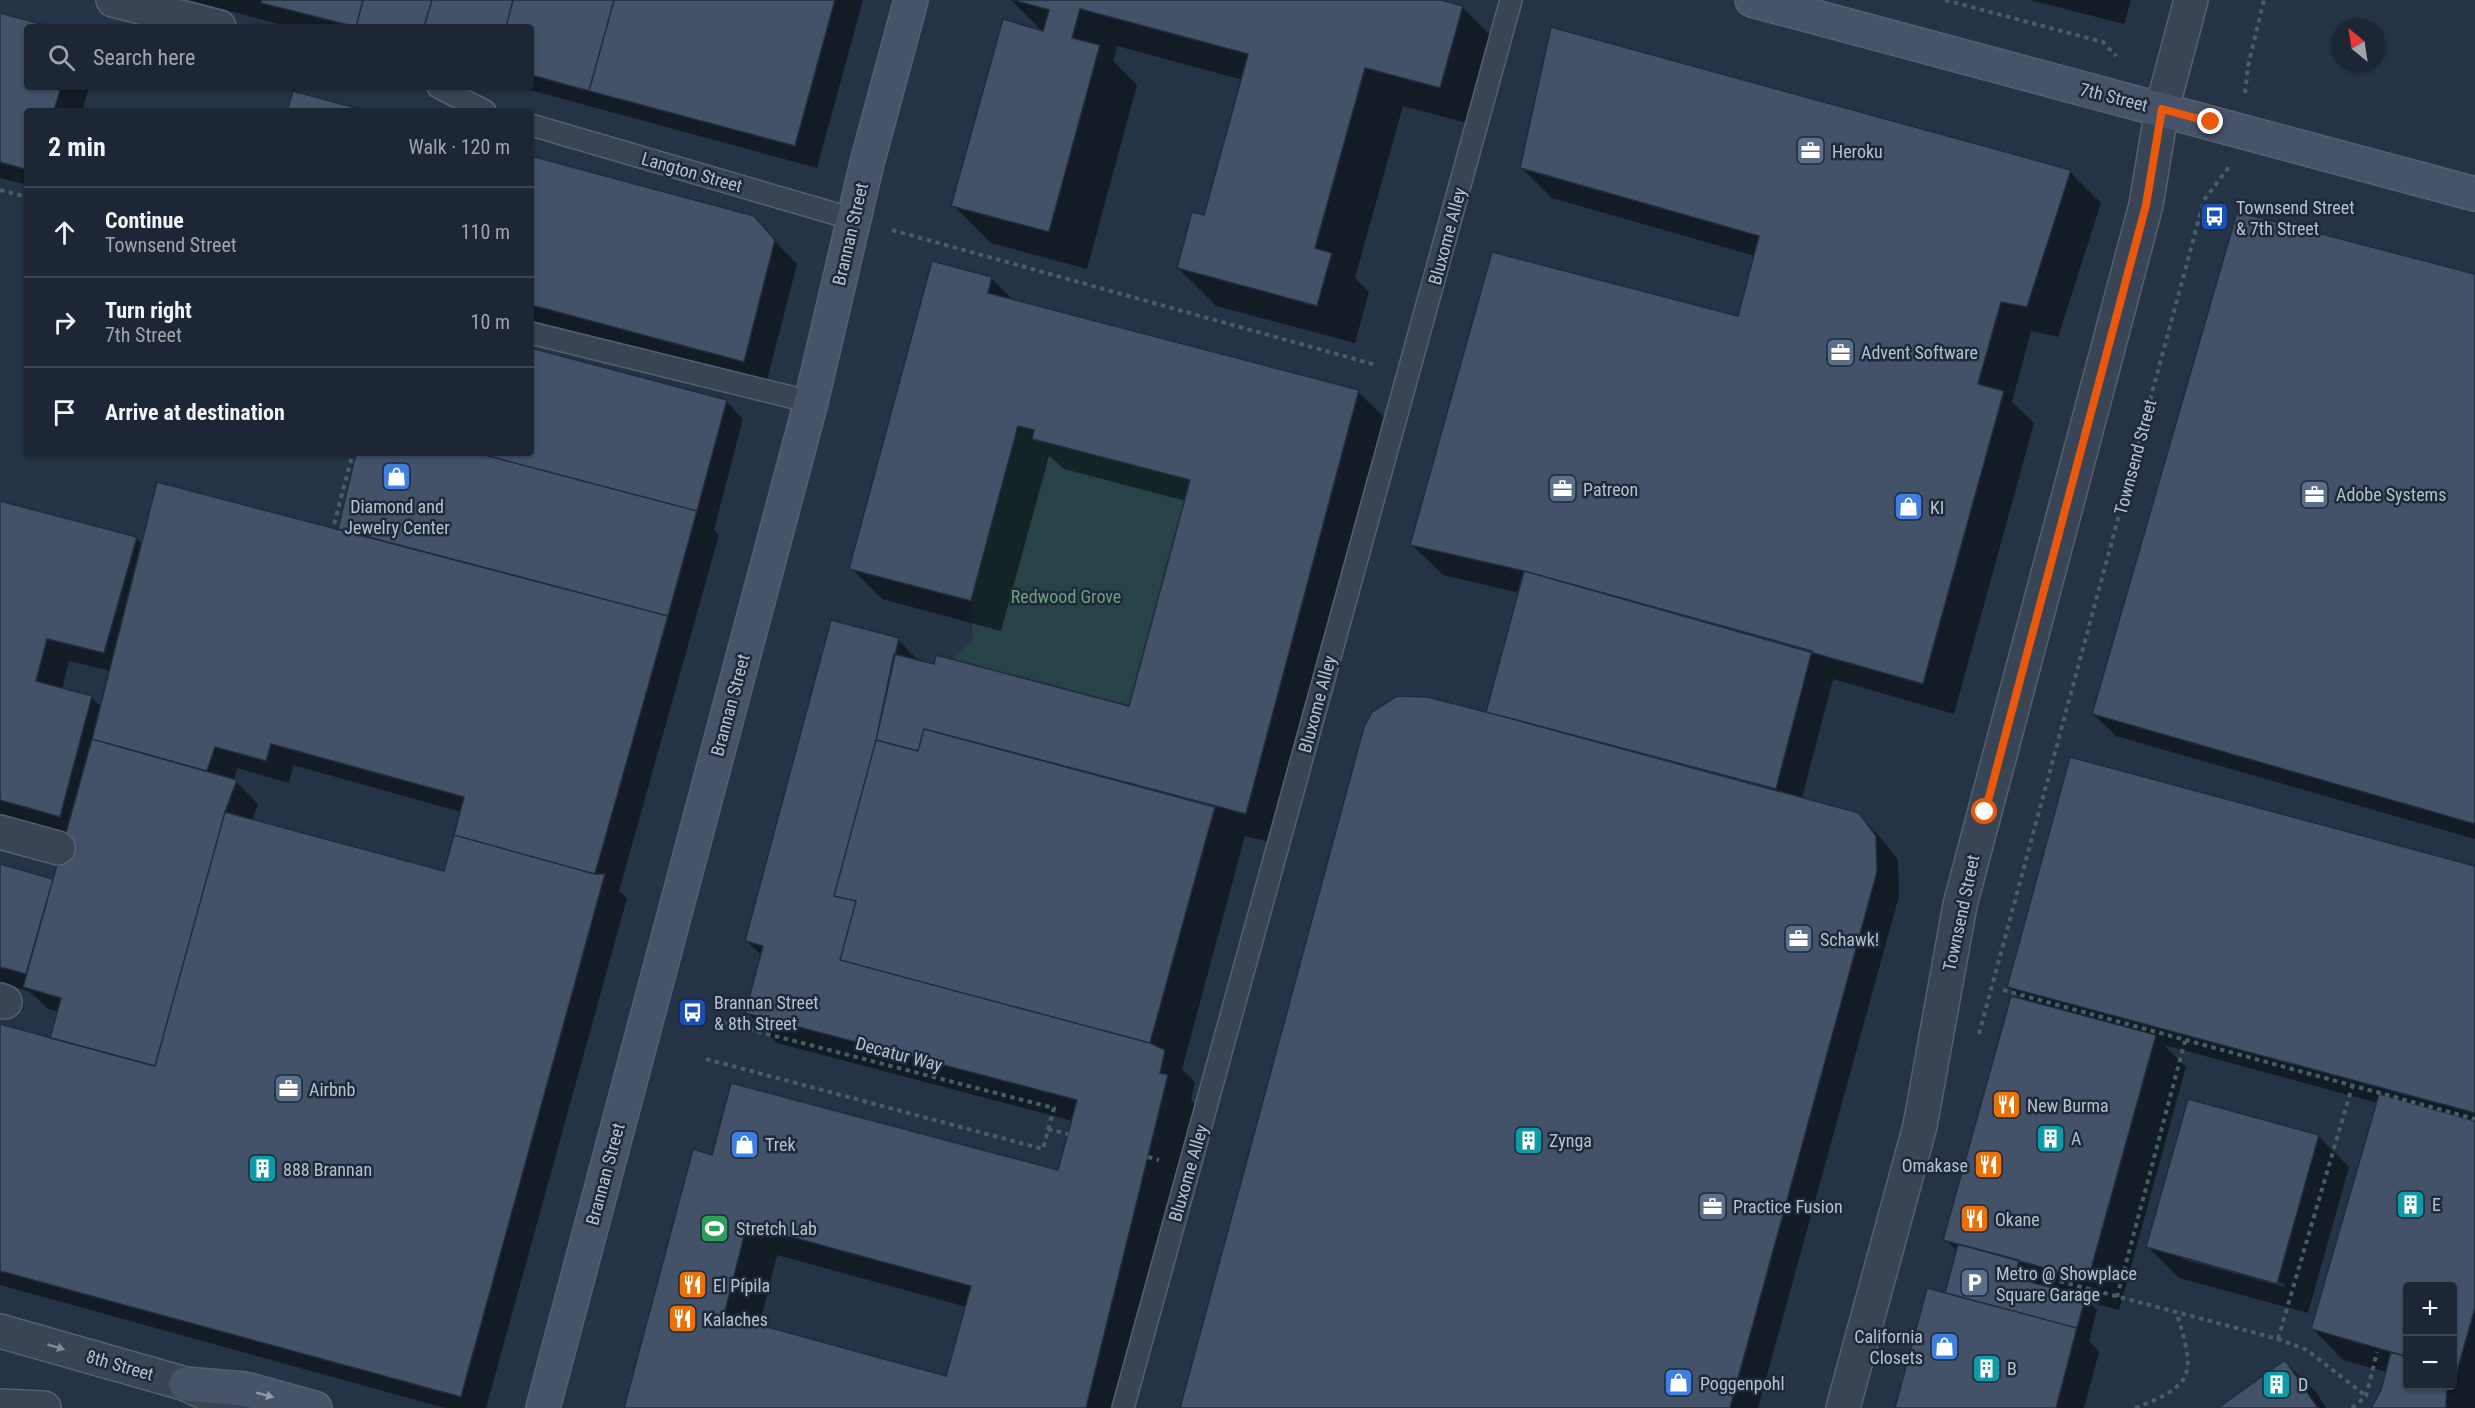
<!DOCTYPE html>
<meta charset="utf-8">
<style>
:root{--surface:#1c2634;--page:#252e3c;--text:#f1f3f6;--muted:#a0a5ac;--line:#3a434f}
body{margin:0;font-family:"Roboto Condensed",sans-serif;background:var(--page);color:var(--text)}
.controls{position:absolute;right:18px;bottom:18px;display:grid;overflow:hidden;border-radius:6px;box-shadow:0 2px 4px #0004}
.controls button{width:54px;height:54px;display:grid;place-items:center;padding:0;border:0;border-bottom:2px solid var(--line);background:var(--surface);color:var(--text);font:30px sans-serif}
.compass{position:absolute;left:2331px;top:18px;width:54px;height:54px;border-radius:50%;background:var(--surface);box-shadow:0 2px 4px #0004;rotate:330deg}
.stop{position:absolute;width:18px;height:18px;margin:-14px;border:4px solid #ea580c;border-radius:50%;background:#fff}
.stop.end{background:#ea580c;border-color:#fff;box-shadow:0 2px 6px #0008}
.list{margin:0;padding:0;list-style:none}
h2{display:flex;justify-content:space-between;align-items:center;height:78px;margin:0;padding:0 24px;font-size:26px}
h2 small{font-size:20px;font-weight:400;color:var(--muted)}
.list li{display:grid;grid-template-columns:39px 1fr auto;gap:18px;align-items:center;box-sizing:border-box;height:90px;padding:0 24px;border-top:2px solid var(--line)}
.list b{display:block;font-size:22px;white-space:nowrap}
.list p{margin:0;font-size:20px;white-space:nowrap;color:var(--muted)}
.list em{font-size:20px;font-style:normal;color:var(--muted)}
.icon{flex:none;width:33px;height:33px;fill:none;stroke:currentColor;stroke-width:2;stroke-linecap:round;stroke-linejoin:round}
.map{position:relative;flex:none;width:2475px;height:1408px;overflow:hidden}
.search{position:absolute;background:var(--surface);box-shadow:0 2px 4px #0004;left:24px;top:24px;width:510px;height:66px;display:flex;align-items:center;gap:15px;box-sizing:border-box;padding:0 21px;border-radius:6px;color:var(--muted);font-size:22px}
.panel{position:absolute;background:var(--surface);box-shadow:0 2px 4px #0004;left:24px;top:108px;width:510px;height:348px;border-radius:6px}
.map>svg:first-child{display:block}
.green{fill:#274347}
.shadow{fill:#0007;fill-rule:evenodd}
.building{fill:#435268;stroke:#202c3d;stroke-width:1.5;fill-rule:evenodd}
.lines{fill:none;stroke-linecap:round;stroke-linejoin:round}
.service-casing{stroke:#556070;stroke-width:24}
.minor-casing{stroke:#556070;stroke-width:36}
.tertiary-casing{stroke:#556070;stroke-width:36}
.secondary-casing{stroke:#556070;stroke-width:36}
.path{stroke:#456062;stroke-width:4;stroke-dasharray:4.5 4.5;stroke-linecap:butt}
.service{stroke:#394555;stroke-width:21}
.minor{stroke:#394555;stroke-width:33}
.tertiary{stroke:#394555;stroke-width:33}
.secondary{stroke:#475369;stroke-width:33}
.oneway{fill:#7e8998}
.oneway2{fill:#909aab}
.route{stroke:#ea580c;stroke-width:8}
.labels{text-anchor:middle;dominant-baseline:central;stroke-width:5;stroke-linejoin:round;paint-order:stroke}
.street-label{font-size:18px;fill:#b7c0ce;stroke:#1e2a3b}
.poi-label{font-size:18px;fill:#b7c0ce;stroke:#1e2a3b;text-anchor:start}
.park-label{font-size:18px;fill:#6ca279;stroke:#1e2a3b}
</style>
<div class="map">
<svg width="2475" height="1408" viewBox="0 0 2475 1408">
<rect width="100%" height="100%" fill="#253346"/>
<path class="green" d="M1018 426 1034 430 1032 439 1190 480 1129 706 952 659 973 638 971 601Z"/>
<path class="shadow" d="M189 0H863L817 168 519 87H531V27H290Z
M1011 0H1435L1462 7 1500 45 1478 126 1403 106 1355 278 1369 292 1355 343 1216 306 1178 268 1205 217 1243 80 1117 46 1113 61 1137 85 1087 269 991 243 953 205 1043 32Z
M2030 0H2131L2124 24Z
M0 14 46 27H27V87H89L82 111H27V185L0 178Z
M531 158 753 218 797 264 766 384 531 321Z
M1521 167 2070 172 2101 203 2058 337 2031 331 2012 402 2034 423 1954 714 1833 679 1802 798 1858 815 1881 838 1898 860 1899 896 1758 1408H1182L1487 714 1520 593 1443 575 1412 545 1739 318 1755 256 1552 198Z
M2475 275V839L2116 736 2093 714Z
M991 278 1015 302 1358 392 1389 422 1277 844 1245 836 1182 1069 1195 1082 1191 1100 1197 1107 1124 1408H625L713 1157 1059 1171 1073 1121 777 1043 747 1012 762 956 747 941 898 640 921 663 1130 708 1186 501 1064 469 1049 456 1001 631 882 599 851 568ZM777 1255 967 1307 947 1378 759 1327Z
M531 350 726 401 743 419 714 530 719 535 619 891 627 898 486 1408H445L0 1285V1026L51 1040 59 1012 48 1009 29 991 0 983V866L54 880 67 834 0 815V503L136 538 143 545 339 530 358 453H531ZM69 661 111 671 102 708 91 697 62 689ZM293 765 461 812 445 873 252 821 258 804 234 780 237 768 289 783Z
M2475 868V1408H2373L2382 1390 2387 1372 2343 1360 2313 1329 2378 1103 2164 1045 2186 1067 2119 1310 2089 1302 2097 1310 2089 1341 2099 1352 2084 1408H1896L1951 1296 1958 1252 1945 1239 2023 1001 2009 987ZM2408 1286H2452V1386H2408Z
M2319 1137 2349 1167 2308 1313 2179 1278 2148 1247ZM2182 1256 2285 1284 2284 1287 2182 1259Z
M2285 1362 2316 1392 2326 1408H2220Z"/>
<path class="building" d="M262 0H363L356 27 261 3Z
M363 0H432L424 27H356Z
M432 0H513L506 27H424Z
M513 0H614L589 91 531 75V27H506Z
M614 0H835L795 146 589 91Z
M1013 0H1441L1463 6 1440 88 1365 68 1315 248 1332 253 1317 306 1177 268 1192 212 1204 215 1248 54 1080 9 1072 38 1100 45 1049 232 951 206 1003 19 1043 31 1049 10Z
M0 13 52 27H27V87H61L54 111H27V170L0 162Z
M1551 27 2071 170 2027 307 2001 302 1978 384 2004 391 1923 684 1524 571 1410 545 1492 252 1738 316 1759 236 1520 168Z
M293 91 367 111H287Z
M531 156 754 216 775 240 744 362 531 305Z
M2237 212 2475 274V824L2092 714Z
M932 261 992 277 988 293 1359 390 1246 814 924 729 918 751 876 740 894 654 934 664 936 655 1129 706 1190 480 1032 439 1034 430 1018 426 971 601 849 569Z
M531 348 727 400 697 511 477 453H531Z
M356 453H477L697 511 668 616 338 529Z
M157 482 668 616 595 874 454 835 464 797 271 744 266 761 215 747 207 771 92 739Z
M0 501 137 537 104 653 47 639 36 681 92 696 60 817 0 800Z
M1524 571 1812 651 1776 789 1486 712Z
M831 620 899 638 876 740 834 896 856 901 840 960 1150 1043 1165 1050 1160 1073 1168 1075 1086 1408H624L693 1149 712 1155 731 1083 1058 1170 1077 1100 745 1013 763 946 745 941ZM747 1225 971 1286 946 1376 724 1315Z
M1397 696 1427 697 1486 712 1859 813 1876 836 1877 872 1730 1408H1180L1364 727 1372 712Z
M924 729 1215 807 1150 1043 840 960 856 901 834 896 876 740 918 751Z
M92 739 237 780 225 812 155 1066 50 1038 61 998 23 987Z
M2070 757 2475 866V1113L2007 987Z
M225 812 444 871 454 835 595 874H605L461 1397 0 1271V1024L155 1066Z
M0 864 53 879 26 974 0 967Z
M2011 996 2156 1035 2088 1280 1943 1240Z
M2379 1094 2475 1121V1308L2457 1371 2452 1370V1286H2408V1357L2311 1329Z
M2188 1099 2319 1135 2277 1284 2146 1247Z
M1958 1244 2019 1260 2015 1278 2086 1297 2077 1328 1945 1293Z
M1927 1288 2077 1328 2056 1408H1895Z
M2391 1352 2408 1357V1386H2447L2446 1408H2371L2381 1390Z
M2285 1360 2318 1408H2218Z"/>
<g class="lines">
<defs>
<path id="service" d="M438 87 485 111
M531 125 853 219
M531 333 811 402
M1123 1408 1511 0"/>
<path id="minor" d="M113 0 219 27
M0 832 58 848
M0 1000 5 1002"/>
<path id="tertiary" d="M0 1331 186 1384 237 1408
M0 1406 44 1408
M1843 1408 1920 1126 1960 905 2146 205 2162 109 2191 0"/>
<path id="secondary" d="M1752 0 2475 194
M186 1384 245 1389 315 1408
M543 1408 811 402 867 163 911 0"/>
</defs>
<use href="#service" class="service-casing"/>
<use href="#minor" class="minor-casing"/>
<use href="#tertiary" class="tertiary-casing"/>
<use href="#secondary" class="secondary-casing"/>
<path class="path" d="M1945 0 2103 42 2116 56
M2245 93 2248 66 2264 0
M0 190 27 197
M892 230 1376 365
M334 524 353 453
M2003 990 2475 1119
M1979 1034 2204 200 2229 167
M706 1059 1043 1149 1054 1108 717 1021
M1048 1129 1068 1134
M1148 1157 1159 1160
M2025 1272 2278 1339 2307 1350 2366 1396
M2117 1297 2185 1041
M2278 1339 2352 1087
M2135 1408C2196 1385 2195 1373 2177 1314
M2352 1408 2366 1396 2377 1352"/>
<use href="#service" class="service"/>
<use href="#minor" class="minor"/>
<use href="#tertiary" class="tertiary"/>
<use href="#secondary" class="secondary"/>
</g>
<defs><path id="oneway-solid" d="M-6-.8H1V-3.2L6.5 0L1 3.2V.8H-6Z" transform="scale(1.5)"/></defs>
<use class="oneway" href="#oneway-solid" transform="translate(56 1347) rotate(16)"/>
<use class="oneway2" href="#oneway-solid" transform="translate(265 1395) rotate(15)"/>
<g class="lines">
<path class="route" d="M1985 812 2146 205 2162 109 2211 122"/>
</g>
<defs>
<symbol id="office-square" viewBox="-11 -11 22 22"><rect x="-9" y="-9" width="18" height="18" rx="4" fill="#5c6f8a" stroke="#1e2a3b"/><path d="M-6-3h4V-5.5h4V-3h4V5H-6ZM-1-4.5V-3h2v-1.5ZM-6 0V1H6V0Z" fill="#fff"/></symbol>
<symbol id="bus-square" viewBox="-11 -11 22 22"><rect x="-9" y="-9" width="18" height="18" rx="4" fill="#1a4fb4" stroke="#1e2a3b"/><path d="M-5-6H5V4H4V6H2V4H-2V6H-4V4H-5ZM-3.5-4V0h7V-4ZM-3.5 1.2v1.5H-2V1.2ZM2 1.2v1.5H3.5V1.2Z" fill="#fff"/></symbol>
<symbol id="shop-square" viewBox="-11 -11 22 22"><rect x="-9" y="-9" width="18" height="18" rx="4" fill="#3f7fe0" stroke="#1e2a3b"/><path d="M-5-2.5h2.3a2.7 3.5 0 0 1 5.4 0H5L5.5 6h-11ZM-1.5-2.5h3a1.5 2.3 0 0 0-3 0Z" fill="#fff"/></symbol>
<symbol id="restaurant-square" viewBox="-11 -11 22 22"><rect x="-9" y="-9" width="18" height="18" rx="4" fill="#e8710a" stroke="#1e2a3b"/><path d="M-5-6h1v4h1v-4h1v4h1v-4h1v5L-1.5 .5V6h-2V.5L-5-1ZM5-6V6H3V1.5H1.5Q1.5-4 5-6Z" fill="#fff"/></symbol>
<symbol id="building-square" viewBox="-11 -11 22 22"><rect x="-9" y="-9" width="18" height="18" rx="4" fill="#0f9aa8" stroke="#1e2a3b"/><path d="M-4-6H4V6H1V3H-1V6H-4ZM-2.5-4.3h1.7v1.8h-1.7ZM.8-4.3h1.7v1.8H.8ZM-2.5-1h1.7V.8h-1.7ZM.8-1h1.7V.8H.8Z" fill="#fff"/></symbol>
<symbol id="stadium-square" viewBox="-11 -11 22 22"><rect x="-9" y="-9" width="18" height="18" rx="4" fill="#2e9e5b" stroke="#1e2a3b"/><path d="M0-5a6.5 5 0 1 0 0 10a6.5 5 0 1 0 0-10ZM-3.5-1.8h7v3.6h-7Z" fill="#fff"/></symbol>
<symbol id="parking-square" viewBox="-11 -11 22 22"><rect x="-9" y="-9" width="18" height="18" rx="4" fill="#5c6f8a" stroke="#1e2a3b"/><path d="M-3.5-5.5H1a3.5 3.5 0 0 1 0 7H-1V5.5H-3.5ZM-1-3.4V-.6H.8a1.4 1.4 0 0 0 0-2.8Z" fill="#fff"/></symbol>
</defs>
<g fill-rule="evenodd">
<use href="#office-square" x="1794" y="134" width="33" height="33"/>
<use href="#bus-square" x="2198" y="200" width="33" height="33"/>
<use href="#office-square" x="1824" y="336" width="33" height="33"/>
<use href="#shop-square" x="380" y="460" width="33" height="33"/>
<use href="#office-square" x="1546" y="472" width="33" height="33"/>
<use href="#office-square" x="2298" y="478" width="33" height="33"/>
<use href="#shop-square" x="1892" y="490" width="33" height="33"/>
<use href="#office-square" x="1782" y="922" width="33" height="33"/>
<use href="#bus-square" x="676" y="996" width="33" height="33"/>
<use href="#office-square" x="272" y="1072" width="33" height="33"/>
<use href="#restaurant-square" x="1990" y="1088" width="33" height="33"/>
<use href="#building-square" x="2034" y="1122" width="33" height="33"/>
<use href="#building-square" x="1512" y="1124" width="33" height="33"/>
<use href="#shop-square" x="728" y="1128" width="33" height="33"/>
<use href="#restaurant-square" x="1972" y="1148" width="33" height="33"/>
<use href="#building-square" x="246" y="1152" width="33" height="33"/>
<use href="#building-square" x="2394" y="1188" width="33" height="33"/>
<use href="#office-square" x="1696" y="1190" width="33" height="33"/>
<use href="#restaurant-square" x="1958" y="1202" width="33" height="33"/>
<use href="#stadium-square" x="698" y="1212" width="33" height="33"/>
<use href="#parking-square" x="1958" y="1266" width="33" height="33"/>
<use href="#restaurant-square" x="676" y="1268" width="33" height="33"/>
<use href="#restaurant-square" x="666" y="1302" width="33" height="33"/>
<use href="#shop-square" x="1928" y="1330" width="33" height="33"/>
<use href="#building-square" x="1970" y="1352" width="33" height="33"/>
<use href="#shop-square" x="1662" y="1366" width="33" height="33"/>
<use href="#building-square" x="2260" y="1368" width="33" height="33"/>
</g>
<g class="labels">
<g class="street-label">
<text transform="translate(2114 97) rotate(14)">7th Street</text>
<text transform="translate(692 172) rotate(16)">Langton Street</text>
<text transform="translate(850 234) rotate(-77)">Brannan Street</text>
<text transform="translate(1447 236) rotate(-75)">Bluxome Alley</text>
<text transform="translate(2135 457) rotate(-75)">Townsend Street</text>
<text transform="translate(1317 704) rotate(-75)">Bluxome Alley</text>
<text transform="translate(730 705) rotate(-75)">Brannan Street</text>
<text transform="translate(1961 913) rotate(-78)">Townsend Street</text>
<text transform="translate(899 1054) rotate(15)">Decatur Way</text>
<text transform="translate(1188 1173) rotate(-74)">Bluxome Alley</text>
<text transform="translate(605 1174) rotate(-75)">Brannan Street</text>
<text transform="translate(120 1365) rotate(16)">8th Street</text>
</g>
<g class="poi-label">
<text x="1832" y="151">Heroku</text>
<text x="2236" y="207">Townsend Street<tspan x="2236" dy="21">&amp; 7th Street</tspan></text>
<text x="1861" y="352">Advent Software</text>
<text x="1583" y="489">Patreon</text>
<text x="2336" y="494">Adobe Systems</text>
<text x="397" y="506" text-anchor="middle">Diamond and<tspan x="397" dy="21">Jewelry Center</tspan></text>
<text x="1930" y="507">KI</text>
<text x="1820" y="939">Schawk!</text>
<text x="714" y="1002">Brannan Street<tspan x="714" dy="21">&amp; 8th Street</tspan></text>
<text x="309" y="1089">Airbnb</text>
<text x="2027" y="1105">New Burma</text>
<text x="2071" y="1138">A</text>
<text x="1549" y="1140">Zynga</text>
<text x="765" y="1144">Trek</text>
<text x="1968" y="1165" text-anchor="end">Omakase</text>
<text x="283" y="1169">888 Brannan</text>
<text x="2432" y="1204">E</text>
<text x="1733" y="1206">Practice Fusion</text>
<text x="1995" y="1219">Okane</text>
<text x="736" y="1228">Stretch Lab</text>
<text x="1996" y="1273">Metro @ Showplace<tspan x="1996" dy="21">Square Garage</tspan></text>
<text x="713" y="1285">El Pípila</text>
<text x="703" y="1319">Kalaches</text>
<text x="1923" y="1336" text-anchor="end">California<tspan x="1923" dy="21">Closets</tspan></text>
<text x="2007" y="1368">B</text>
<text x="1700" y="1383">Poggenpohl</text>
<text x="2298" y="1384">D</text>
</g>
<g class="park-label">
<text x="1066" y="596">Redwood Grove</text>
</g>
</g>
</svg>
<div class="controls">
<button>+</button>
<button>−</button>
</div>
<svg class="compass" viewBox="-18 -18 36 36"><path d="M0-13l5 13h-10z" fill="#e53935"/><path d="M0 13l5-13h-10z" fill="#a0a5ac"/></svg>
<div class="stop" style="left:1985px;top:812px"></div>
<div class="stop end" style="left:2211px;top:122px"></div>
<div class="search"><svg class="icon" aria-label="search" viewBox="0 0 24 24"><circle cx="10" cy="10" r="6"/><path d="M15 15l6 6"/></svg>Search here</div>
<section class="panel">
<h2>2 min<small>Walk · 120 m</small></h2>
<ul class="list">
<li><svg class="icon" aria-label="ahead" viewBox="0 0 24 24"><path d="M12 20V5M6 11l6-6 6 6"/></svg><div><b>Continue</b><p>Townsend Street</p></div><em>110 m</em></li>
<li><svg class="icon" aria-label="right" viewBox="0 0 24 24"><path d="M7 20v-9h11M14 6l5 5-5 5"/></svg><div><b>Turn right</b><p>7th Street</p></div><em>10 m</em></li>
<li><svg class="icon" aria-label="arrive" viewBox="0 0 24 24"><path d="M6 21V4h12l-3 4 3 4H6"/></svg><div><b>Arrive at destination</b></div></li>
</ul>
</section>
</div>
